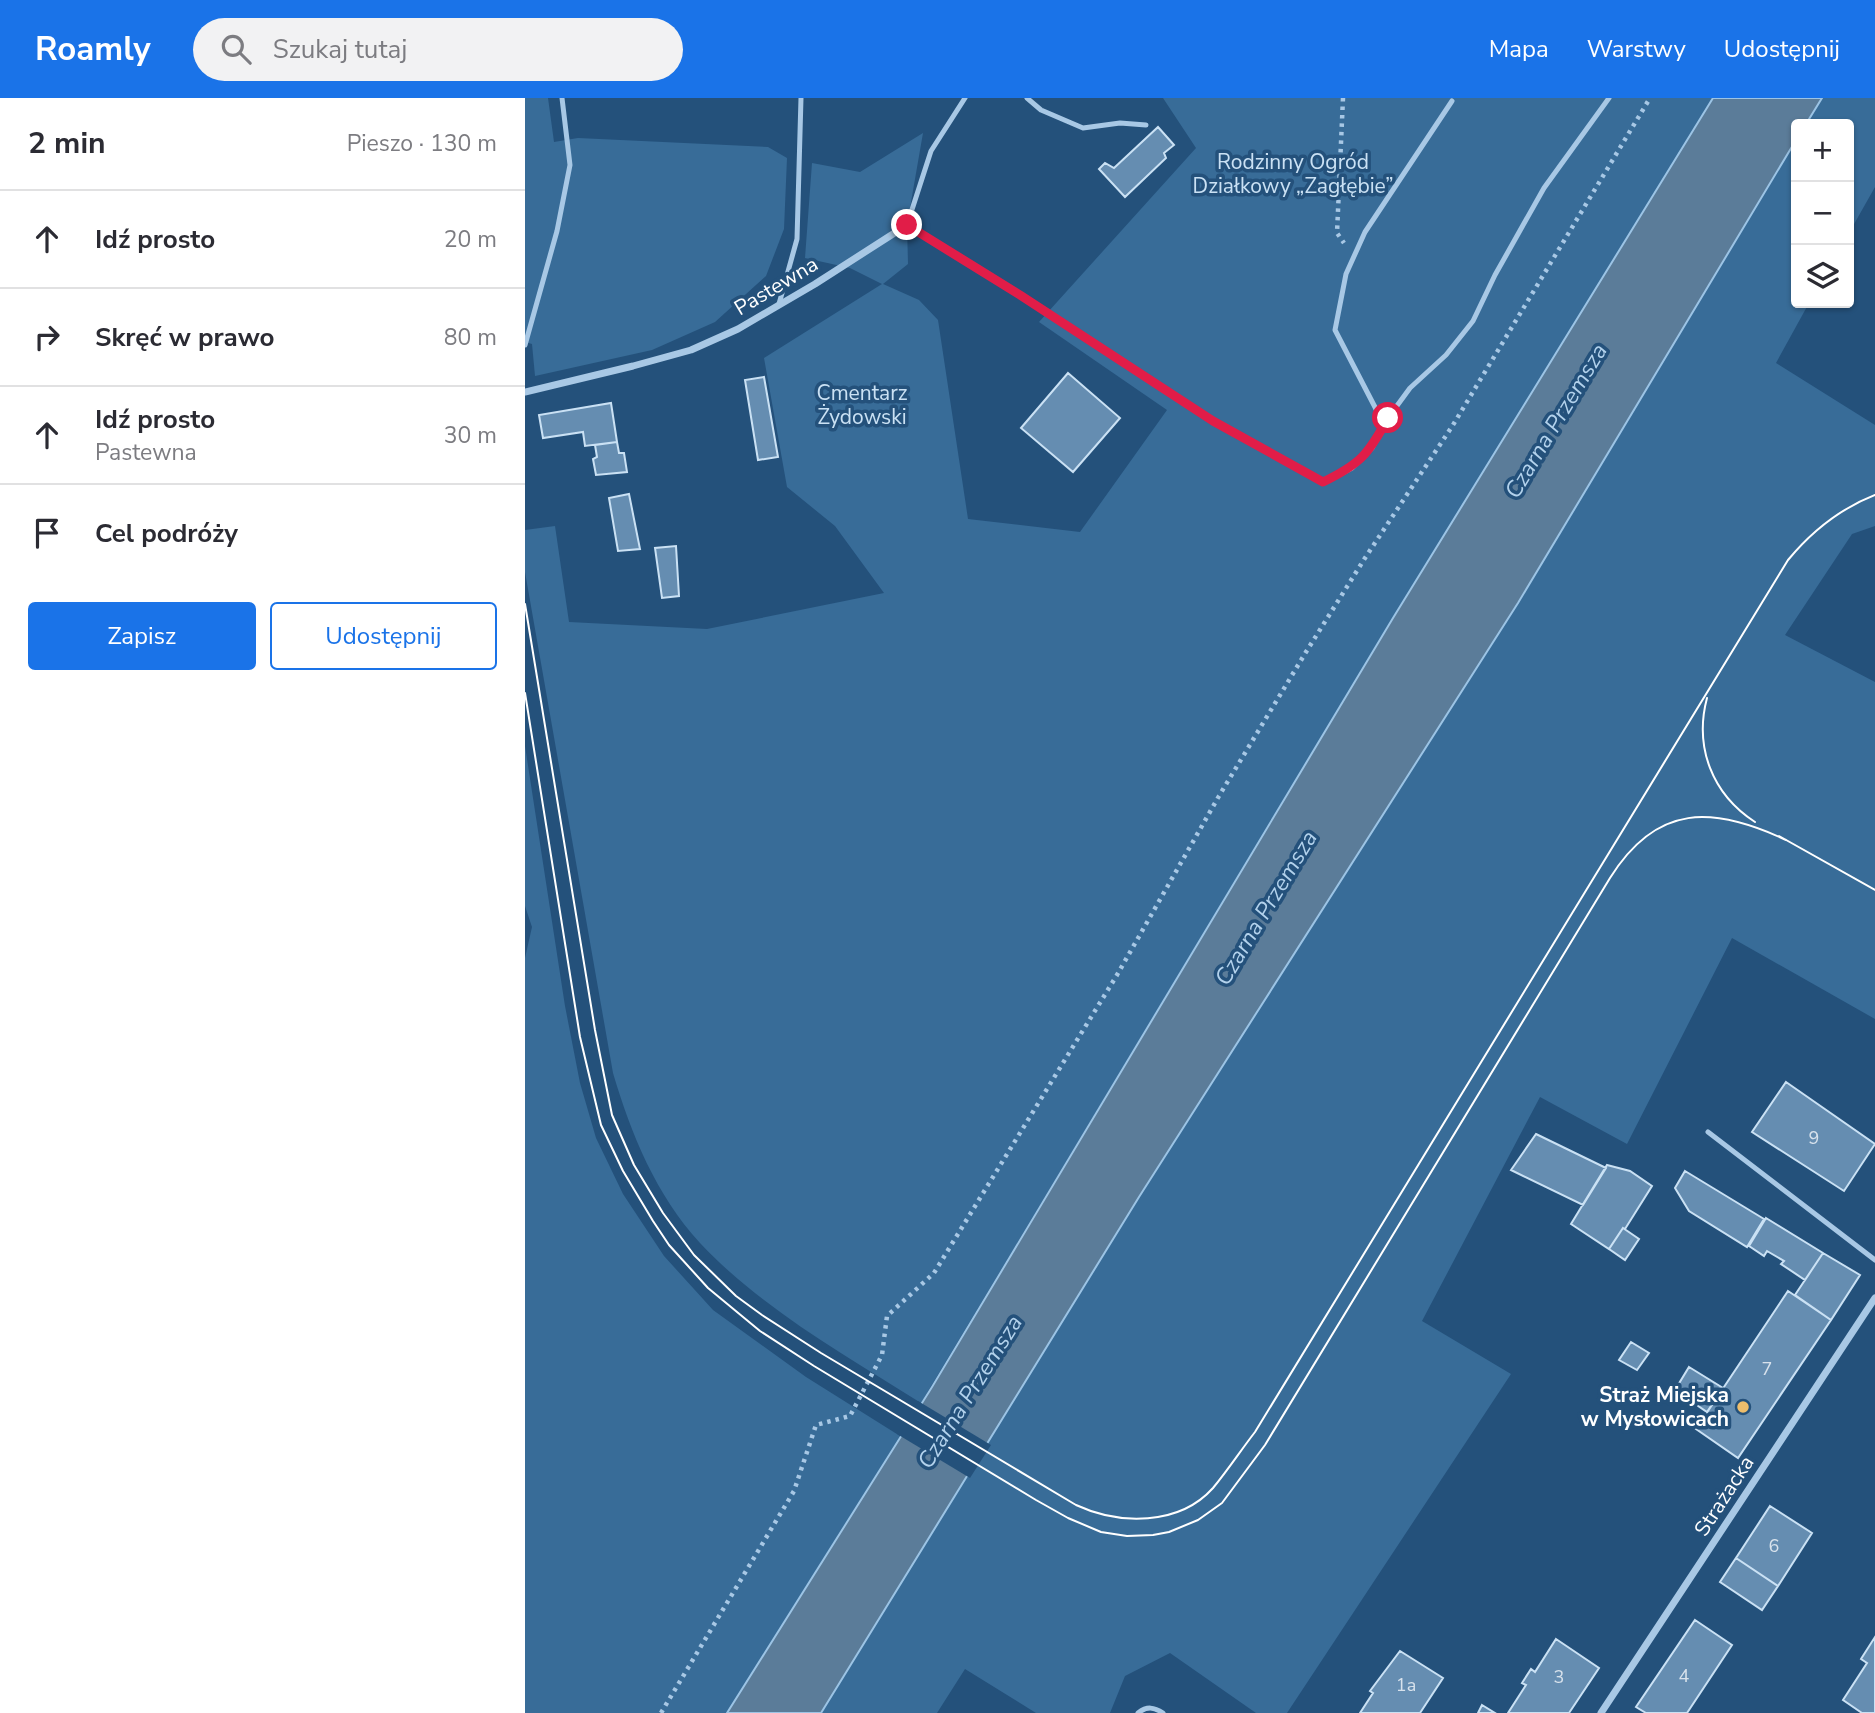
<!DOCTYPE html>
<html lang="pl">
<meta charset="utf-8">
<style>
:root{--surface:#fff;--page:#f2f2f3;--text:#2b2b33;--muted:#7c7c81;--line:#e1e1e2;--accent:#1a73e8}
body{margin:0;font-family:"Nunito Sans",sans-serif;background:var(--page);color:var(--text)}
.controls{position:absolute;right:21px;top:21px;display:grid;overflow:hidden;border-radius:7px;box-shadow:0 2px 5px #0004}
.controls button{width:63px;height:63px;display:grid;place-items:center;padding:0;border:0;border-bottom:2px solid var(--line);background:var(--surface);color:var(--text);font:35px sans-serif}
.stop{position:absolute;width:21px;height:21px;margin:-16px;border:5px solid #e11d48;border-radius:50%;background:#fff}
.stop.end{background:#e11d48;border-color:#fff;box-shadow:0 2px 7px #0008}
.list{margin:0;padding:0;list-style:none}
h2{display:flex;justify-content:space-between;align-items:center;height:91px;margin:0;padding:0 28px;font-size:30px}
h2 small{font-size:23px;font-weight:400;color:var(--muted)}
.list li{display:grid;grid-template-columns:46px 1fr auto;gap:21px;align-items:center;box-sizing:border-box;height:98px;padding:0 28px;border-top:2px solid var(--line)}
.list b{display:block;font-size:26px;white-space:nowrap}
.list p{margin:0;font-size:23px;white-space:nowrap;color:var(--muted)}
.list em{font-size:23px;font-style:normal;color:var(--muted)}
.actions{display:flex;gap:14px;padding:21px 28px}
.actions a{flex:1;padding:16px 0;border:2px solid var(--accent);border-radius:7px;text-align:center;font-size:24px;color:var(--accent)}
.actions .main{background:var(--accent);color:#fff}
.icon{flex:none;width:38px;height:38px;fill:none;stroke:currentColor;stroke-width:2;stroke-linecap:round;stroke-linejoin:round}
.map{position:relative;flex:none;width:1350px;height:1615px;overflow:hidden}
header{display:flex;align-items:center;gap:42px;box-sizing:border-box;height:98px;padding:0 35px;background:var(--accent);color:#fff}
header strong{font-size:33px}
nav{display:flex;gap:38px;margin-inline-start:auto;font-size:24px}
.search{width:490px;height:63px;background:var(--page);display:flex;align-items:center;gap:18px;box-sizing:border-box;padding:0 24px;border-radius:38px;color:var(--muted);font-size:26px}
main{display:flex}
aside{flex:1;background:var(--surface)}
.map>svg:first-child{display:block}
.green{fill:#386c98}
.water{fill:#5b7c99;stroke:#9cc4e5;stroke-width:2}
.pier{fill:#24517b}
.building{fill:#658db1;stroke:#cae1f4;stroke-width:2}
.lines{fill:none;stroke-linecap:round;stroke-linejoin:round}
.path{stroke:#a8c8e5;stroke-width:4.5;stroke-dasharray:3.5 5;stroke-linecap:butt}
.lane{stroke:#a8c8e5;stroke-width:5}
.street{stroke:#a8c8e5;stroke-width:7}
.tram{stroke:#fff;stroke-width:2}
.route{stroke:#e11d48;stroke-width:9}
.poi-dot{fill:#eebe6c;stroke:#24517b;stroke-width:2.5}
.labels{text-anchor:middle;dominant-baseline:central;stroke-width:7;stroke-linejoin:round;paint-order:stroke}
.number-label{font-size:18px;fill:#d8e2ec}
.park-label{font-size:21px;fill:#cae1f4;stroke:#24517b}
.street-label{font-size:21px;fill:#fff;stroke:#24517b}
.poi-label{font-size:21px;font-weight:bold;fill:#fff;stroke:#24517b;text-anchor:end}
.water-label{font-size:23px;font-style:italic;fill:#b3d2ec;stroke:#24517b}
</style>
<header>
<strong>Roamly</strong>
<div class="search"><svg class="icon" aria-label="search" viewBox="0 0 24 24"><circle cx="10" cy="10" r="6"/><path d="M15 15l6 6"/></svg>Szukaj tutaj</div>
<nav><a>Mapa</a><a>Warstwy</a><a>Udostępnij</a></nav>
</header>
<main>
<aside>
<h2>2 min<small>Pieszo · 130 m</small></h2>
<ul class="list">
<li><svg class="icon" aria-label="ahead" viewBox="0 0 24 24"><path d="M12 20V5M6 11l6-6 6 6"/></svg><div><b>Idź prosto</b></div><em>20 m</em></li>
<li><svg class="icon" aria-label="right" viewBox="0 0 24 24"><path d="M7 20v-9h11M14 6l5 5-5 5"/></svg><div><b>Skręć w prawo</b></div><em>80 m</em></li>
<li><svg class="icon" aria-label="ahead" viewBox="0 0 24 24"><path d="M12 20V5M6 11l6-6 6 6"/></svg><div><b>Idź prosto</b><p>Pastewna</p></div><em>30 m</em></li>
<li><svg class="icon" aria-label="arrive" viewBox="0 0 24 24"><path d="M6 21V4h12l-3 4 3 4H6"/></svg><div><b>Cel podróży</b></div></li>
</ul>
<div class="actions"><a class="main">Zapisz</a><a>Udostępnij</a></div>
</aside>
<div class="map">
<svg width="1350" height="1615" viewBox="0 0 1350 1615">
<rect width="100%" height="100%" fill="#24517b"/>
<path class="green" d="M0 0H23L29 44 53 40 243 49 262 60 259 131 241 178 190 224 127 252 10 278 7 246 0 244Z
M638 0H1188L868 520 396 1305C321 1258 236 1210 175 1145 131 1097 106 1036 88 975L0 474V432L30 428 44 524 182 531 359 495 310 428 262 389 239 260 357 186 325 170 280 160 287 65 335 74 398 35 382 127 383 166 358 186 394 202 413 222 443 421 555 434 642 312 514 224 671 50Z
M1297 0H1350V89L1324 135V26H1281Z
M1271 42V205H1284L1251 265 1350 327V428L1327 436 1260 537 1350 584V921L1207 840 1102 1046 1015 999 897 1223 986 1276 762 1615H731L645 1555 600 1578 585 1615H511L440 1571 412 1615H296L614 1099 993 505Z
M0 648 40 908 55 985 71 1040 98 1096 139 1158 188 1212 281 1279 375 1338 202 1615H0V860L7 829 0 808Z"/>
<path class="water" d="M1188 0H1297L1281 26H1271V42L993 505 614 1099 296 1615H202L407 1289 868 520Z"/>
<path class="pier" d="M393 1303 466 1347 445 1380 372 1336Z"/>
<path class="building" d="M633 29 649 47 639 55 641 60 600 99 574 71 580 65 589 70Z
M543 275 595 320 548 374 496 330Z
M239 279 253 359 233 362 220 282Z
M86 305 92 344 60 348 58 334 18 340 14 317Z
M92 344 94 355H99L102 374 71 377 68 361 72 359 70 347Z
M104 396 115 451 93 453 84 400Z
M151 448 154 498 137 500 130 450Z
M1261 984 1350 1046 1319 1093 1227 1034Z
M1011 1036 1081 1070 1058 1107 986 1072Z
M1082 1067 1105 1073 1127 1088 1100 1131 1098 1130 1084 1151 1046 1126Z
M1160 1073 1239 1121 1222 1149 1164 1113 1150 1090Z
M1241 1120 1298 1155 1280 1182 1256 1166 1259 1163 1242 1153 1239 1158 1224 1148Z
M1098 1130 1114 1141 1100 1162 1084 1151Z
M1298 1155 1335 1177 1306 1222 1270 1197Z
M1263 1193 1306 1222 1213 1360 1171 1331Z
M1106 1244 1124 1255 1112 1272 1094 1262Z
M1164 1269 1198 1290 1182 1314 1150 1292Z
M1245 1408 1287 1435 1253 1488 1211 1460Z
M1211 1460 1253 1488 1237 1512 1195 1484Z
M1170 1522 1207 1547 1162 1615H1121L1111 1609Z
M1350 1539V1615H1337L1318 1602 1342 1565 1336 1561Z
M1031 1541 1074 1570 1044 1615H983L1001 1587 997 1585 1006 1571 1010 1574Z
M875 1553 918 1580 895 1615H835L848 1595 845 1593Z
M957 1607 970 1615H953Z"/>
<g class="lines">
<path class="path" d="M818 0 812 135 819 145
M136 1615 269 1393 291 1327 325 1318 357 1257 362 1218 409 1175 592 877 694 698 781 554 840 460 928 327 1125 0"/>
<path class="lane" d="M502 0 516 12 558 30 595 25 621 27
M382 127 406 53 440 0
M495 197 688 322 798 385 827 370 847 350 863 320 885 290 921 257 948 223 970 177 1019 90 1084 0
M254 206 272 141 276 0
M0 247 32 133 45 67 37 0
M863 320 853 315 810 232 821 176 840 134 927 3
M1183 1034 1350 1162
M613 1615C622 1608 629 1609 638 1615"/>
<path class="street" d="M0 294 108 268 166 252 213 231 290 186 382 127 495 197
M1076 1615 1350 1200"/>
<path class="tram" d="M0 506 70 932 87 1017 109 1067 138 1115 169 1157 211 1198 237 1217 296 1255 551 1407C594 1427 654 1428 688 1390 703 1372 716 1352 730 1334L1263 462C1287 433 1314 411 1350 397
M0 595 55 939 76 1027 98 1073 128 1123 144 1147 183 1190 235 1233 289 1268 511 1402 543 1420 576 1434 602 1438 628 1437 644 1434 673 1422 697 1405 740 1347 1085 780C1132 705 1188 708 1261 742
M1182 600C1169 649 1187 696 1230 724
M1254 738 1350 792"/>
</g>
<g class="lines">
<path class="route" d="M382 127 495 197 688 323 798 384C835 366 843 357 863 320"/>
</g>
<circle class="poi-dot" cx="1218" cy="1309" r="7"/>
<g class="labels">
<g class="number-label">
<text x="1289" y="1040">9</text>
<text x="1242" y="1271">7</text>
<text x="1249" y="1448">6</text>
<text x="1159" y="1578">4</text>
<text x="1034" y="1579">3</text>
<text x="881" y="1587">1a</text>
</g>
<g class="park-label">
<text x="768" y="64">Rodzinny Ogród<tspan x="768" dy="24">Działkowy „Zagłębie”</tspan></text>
<text x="337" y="295">Cmentarz<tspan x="337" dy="24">Żydowski</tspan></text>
</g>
<g class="street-label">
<text transform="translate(251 188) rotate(-31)">Pastewna</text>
<text transform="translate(1199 1398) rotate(-57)">Strażacka</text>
</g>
<g class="poi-label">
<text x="1204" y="1297">Straż Miejska<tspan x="1204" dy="24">w Mysłowicach</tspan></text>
</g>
<g class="water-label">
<text transform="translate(1031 323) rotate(-59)">Czarna Przemsza</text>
<text transform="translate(741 810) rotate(-59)">Czarna Przemsza</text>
<text transform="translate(445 1294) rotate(-58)">Czarna Przemsza</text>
</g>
</g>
</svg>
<div class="controls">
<button>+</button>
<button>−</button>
<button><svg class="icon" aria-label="layers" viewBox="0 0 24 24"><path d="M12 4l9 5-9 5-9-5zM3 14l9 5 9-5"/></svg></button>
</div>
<div class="stop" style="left:863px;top:320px"></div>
<div class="stop end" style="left:382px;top:127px"></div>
</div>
</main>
